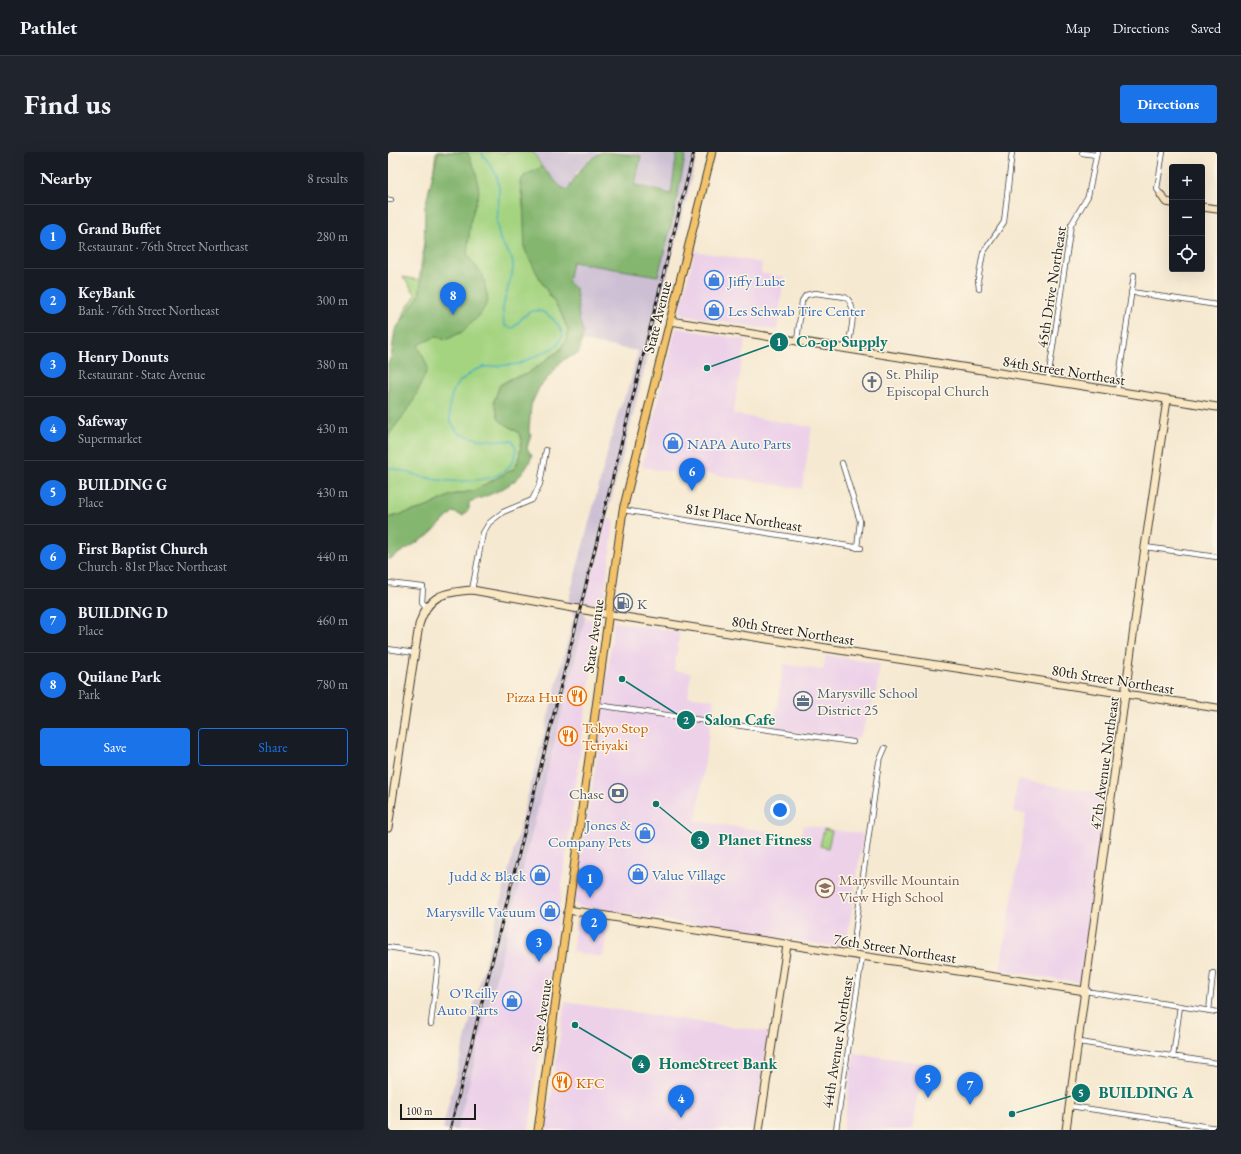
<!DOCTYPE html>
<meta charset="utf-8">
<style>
:root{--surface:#171b24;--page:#20242c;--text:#f1f3f6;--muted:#9ea1a6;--line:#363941;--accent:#1a73e8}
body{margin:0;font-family:"EB Garamond",serif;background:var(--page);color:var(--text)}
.controls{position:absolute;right:12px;top:12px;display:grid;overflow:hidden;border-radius:4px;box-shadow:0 4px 16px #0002}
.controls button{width:36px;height:36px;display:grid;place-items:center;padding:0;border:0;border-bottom:1px solid var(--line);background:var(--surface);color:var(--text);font:20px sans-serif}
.scale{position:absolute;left:12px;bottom:10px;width:76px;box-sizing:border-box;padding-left:4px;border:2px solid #1c1c1c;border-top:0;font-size:11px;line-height:14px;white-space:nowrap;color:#1c1c1c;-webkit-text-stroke:3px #fcf5e5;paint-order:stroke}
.you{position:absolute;left:392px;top:658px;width:14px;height:14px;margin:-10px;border:3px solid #fff;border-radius:50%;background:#1a73e8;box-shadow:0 0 0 6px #1a73e833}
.badge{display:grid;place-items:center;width:26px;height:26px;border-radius:50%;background:var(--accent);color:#fff;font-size:13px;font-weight:700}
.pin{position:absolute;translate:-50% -33px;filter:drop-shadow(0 1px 2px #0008)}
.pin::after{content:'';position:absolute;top:21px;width:14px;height:12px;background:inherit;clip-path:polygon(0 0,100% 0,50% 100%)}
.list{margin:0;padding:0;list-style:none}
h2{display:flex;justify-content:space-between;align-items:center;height:52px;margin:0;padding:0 16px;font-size:17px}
h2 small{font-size:13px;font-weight:400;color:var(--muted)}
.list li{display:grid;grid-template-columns:26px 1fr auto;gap:12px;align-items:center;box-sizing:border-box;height:64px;padding:0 16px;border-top:1px solid var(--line)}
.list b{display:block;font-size:15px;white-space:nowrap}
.list p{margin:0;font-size:13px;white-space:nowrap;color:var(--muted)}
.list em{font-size:13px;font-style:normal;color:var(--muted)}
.actions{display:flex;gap:8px;padding:12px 16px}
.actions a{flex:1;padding:9px 0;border:1px solid var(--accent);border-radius:4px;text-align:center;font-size:14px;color:var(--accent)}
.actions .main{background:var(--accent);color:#fff}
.icon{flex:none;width:22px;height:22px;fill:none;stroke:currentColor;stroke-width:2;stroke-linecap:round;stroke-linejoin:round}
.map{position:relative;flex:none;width:829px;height:978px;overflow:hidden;border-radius:4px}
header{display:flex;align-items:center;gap:24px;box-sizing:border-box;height:56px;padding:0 20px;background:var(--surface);border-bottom:1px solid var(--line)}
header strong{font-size:19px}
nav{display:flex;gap:22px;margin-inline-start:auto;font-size:14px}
.intro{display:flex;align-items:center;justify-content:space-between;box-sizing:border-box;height:96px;padding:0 24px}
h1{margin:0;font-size:28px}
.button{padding:10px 18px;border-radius:4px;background:var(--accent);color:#fff;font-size:14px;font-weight:700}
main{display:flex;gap:24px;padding:0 24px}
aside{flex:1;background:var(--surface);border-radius:4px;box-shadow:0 4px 16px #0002}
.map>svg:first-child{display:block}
.built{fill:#edd1e9}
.industrial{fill:#ccbfd4}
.green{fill:#a5d481;stroke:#60784e}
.forest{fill:#84b66f;stroke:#506946}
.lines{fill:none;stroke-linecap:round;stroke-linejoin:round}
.stream{stroke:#41adbf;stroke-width:1.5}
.street-casing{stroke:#3d3b37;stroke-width:6}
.secondary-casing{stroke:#3d3b37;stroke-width:9}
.primary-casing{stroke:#3d3b37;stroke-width:9}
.street{stroke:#fff;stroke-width:4.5}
.secondary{stroke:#fae7c3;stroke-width:7}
.primary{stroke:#f2c36a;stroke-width:7}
.rail-casing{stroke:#1c1c1c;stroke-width:3}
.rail{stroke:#fcf5e5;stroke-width:1.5;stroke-dasharray:4.5;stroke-linecap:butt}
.labels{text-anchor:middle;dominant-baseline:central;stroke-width:3;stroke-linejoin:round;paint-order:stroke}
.shop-label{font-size:15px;fill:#366cbe;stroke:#fcf5e5;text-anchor:start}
.street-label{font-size:15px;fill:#1c1c1c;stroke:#fcf5e5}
.worship-label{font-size:15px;fill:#5b616d;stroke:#fcf5e5;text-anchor:start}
.service-label{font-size:15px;fill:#4e5e75;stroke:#fcf5e5;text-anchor:start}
.food-label{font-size:15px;fill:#c56008;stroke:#fcf5e5;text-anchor:start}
.education-label{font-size:15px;fill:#785e54;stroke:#fcf5e5;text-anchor:start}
.leader{fill:none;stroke:#0f766e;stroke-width:1.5}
.callout-dot{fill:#0f766e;stroke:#fcf5e5;stroke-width:1.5}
.mark-label{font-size:12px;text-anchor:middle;font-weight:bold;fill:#fff}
.callout-label{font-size:16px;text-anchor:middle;font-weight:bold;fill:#0f766e;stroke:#fcf5e5;stroke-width:3;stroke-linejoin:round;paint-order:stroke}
</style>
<header>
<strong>Pathlet</strong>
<nav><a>Map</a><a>Directions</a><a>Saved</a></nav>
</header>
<div class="intro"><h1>Find us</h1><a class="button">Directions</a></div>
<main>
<aside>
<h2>Nearby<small>8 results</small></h2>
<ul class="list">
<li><span class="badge">1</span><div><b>Grand Buffet</b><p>Restaurant · 76th Street Northeast</p></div><em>280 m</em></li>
<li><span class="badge">2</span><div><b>KeyBank</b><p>Bank · 76th Street Northeast</p></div><em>300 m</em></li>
<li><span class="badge">3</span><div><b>Henry Donuts</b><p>Restaurant · State Avenue</p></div><em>380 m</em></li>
<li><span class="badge">4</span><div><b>Safeway</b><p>Supermarket</p></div><em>430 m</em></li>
<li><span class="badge">5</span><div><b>BUILDING G</b><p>Place</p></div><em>430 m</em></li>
<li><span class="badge">6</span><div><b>First Baptist Church</b><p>Church · 81st Place Northeast</p></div><em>440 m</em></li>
<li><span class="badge">7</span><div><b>BUILDING D</b><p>Place</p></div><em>460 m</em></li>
<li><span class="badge">8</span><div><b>Quilane Park</b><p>Park</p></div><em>780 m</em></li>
</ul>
<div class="actions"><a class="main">Save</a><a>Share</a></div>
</aside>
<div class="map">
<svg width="829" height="978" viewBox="0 0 829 978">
<rect width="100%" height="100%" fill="#fcf5e5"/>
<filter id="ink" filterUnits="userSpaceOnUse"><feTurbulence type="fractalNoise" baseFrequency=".025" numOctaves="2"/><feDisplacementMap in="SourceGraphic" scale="8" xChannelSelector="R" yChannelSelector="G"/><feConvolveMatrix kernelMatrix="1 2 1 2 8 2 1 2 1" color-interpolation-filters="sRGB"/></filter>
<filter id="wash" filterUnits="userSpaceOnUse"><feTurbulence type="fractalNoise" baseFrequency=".012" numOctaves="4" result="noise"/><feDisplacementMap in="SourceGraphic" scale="16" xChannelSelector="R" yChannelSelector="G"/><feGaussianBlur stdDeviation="0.9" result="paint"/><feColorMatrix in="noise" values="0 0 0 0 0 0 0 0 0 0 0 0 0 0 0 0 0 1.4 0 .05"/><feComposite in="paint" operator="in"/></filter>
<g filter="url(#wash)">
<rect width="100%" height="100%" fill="#f6e9d1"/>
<path class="built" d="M307 99 374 111 373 121 396 125 389 178 296 163 292 158Z
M288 176 358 188 345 262 424 275 414 337 316 321 315 325 254 315Z
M219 367 226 368 216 451 211 454 195 453Z
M197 466 210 468 141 978H69Z
M226 470 292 480 286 518 303 521 300 544 326 548 308 669 413 684 415 673 475 682 458 796 190 754 186 750 210 598Z
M438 503 492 512 488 541 472 584 465 588 385 577 396 512 435 518Z
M630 628 718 642 693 831 612 818 638 662 625 660Z
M195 767 220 771 215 805 184 800 188 772Z
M177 850 380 880 366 978H158Z
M466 901 534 911 524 978H455Z"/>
<path class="industrial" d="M145 0H214L201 7 189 20 180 38 173 35 154 15Z
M214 0H289L283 42 247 33 253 4Z
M298 0H310L237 295 195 453 197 466 117 790 69 978H55L58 962 186 464 180 450 230 261 242 232 250 199 193 189 195 180 191 166 188 137 180 131 184 109 270 124 292 34Z"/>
<path class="green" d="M48 0H113L115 2 116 0H145L154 15 137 24 132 30 137 69 154 131 173 161 180 178 179 186 172 198 139 222 124 226 112 233 106 249 123 276 130 280 134 287 131 306 127 316 85 339 63 343 39 355 0 366C0 304 0 224 14 166 17 158 23 150 28 143L15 125 31 128Z
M436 677 444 679 440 696 432 694Z"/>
<path class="forest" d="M50 0H79L88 19 91 40 83 67 79 103 95 123 100 149 92 163 74 180 60 187 47 185 30 193 40 216 24 252 0 284V211L3 205 7 178 31 144 36 104 37 55Z
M214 0 253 4 247 33 283 42 289 0H298L286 62 270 124 184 110 180 131 188 137 191 166 195 180 191 201 175 208 151 236 143 253 141 279 143 282 139 296 144 304C134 332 108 341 81 350V357L75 364 65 360 40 384 0 408V366L39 355 63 343 85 339 127 316 131 306 134 287 130 280 111 268 106 249 112 233 124 226 139 222 172 198 179 186 180 178 173 161 154 131 137 98 135 46 132 30 136 24 154 15 173 35 180 38C189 21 197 9 214 0Z"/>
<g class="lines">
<path class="stream" d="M0 316C11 316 24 323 36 325 59 331 112 334 125 309 129 301 129 295 124 289L95 288 71 282 62 269 61 255 64 242 69 232 85 219 96 215 131 212 169 194 175 182C170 171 156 153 141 160 136 163 130 171 125 176L117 174C110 154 122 136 125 117 127 105 116 97 112 87 105 67 114 48 110 29 108 18 99 9 93 0"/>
</g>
</g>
<g filter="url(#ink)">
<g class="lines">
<defs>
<path id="street" d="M694 1 708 3
M773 43 769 37 775 0
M0 48H3
M591 137 590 128 595 101 616 70 624 0
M743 140 829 153
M409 189 414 149 418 143 427 141 457 145C472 154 461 183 460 197
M660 228 683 73 700 44 709 0
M729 239 746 123
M454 311 472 369 469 396
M235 358 473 396
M757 395 829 405
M0 431 35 435 34 450 38 455
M84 438 95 381 101 371 115 360 144 348 152 332 158 298
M0 497 26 501
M209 553 465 590
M0 795 43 802 49 804 50 810 43 872
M464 803 491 610 497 596
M697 839 829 860
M821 859 825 821
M691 890 829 911
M785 905 792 854
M682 954 829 976
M448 978 474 805"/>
<path id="secondary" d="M773 43 778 50 784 51
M814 55 829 57
M282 169 829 255
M0 676 31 473C40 443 56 440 84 438L230 464 829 556
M180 758 697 839
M371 978 399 793
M678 978 757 395 779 248"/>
<path id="primary" d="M150 978 235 358 324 0"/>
</defs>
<use href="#street" class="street-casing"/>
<use href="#secondary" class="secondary-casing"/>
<use href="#primary" class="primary-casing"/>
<use href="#street" class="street"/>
<use href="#secondary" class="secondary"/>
<use href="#primary" class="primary"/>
<defs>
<path id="rail" d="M62 978 306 0"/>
</defs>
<use href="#rail" class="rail-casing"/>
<use href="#rail" class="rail"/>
</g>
</g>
<defs>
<symbol id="shop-ring" viewBox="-11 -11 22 22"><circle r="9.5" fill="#fcf5e5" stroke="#3f7fe0" stroke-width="1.5"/><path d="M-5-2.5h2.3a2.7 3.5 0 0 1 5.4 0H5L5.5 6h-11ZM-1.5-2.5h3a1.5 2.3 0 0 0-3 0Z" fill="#3f7fe0"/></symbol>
<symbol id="church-ring" viewBox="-11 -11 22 22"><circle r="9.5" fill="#fcf5e5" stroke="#6b7280" stroke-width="1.5"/><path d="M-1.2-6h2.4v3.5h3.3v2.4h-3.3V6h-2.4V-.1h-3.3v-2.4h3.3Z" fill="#6b7280"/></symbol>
<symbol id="fuel-ring" viewBox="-11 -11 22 22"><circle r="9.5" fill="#fcf5e5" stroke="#5c6f8a" stroke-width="1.5"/><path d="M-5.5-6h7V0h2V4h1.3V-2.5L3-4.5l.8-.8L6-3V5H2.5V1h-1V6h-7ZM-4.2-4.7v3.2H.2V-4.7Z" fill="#5c6f8a"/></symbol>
<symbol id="restaurant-ring" viewBox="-11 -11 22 22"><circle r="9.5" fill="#fcf5e5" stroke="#e8710a" stroke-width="1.5"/><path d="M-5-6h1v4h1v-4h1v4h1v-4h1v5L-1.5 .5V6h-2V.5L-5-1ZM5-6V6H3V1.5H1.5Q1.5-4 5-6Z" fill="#e8710a"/></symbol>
<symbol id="office-ring" viewBox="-11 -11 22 22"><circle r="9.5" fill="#fcf5e5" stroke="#5c6f8a" stroke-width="1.5"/><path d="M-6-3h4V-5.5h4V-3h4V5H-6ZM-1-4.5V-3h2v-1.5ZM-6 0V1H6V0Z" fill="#5c6f8a"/></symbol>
<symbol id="bank-ring" viewBox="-11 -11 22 22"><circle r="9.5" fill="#fcf5e5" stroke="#5c6f8a" stroke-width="1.5"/><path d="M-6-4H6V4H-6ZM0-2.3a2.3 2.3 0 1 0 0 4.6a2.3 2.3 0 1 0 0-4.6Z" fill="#5c6f8a"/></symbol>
<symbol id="school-ring" viewBox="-11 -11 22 22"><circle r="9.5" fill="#fcf5e5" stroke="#8d6e63" stroke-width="1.5"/><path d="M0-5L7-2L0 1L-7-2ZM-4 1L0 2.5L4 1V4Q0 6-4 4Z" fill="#8d6e63"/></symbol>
</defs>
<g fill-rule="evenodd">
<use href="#shop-ring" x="315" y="117" width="22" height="22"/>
<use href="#shop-ring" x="315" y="147" width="22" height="22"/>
<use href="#church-ring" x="473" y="219" width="22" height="22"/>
<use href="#shop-ring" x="274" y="280" width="22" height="22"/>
<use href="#fuel-ring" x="224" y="440" width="22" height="22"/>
<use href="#restaurant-ring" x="178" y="533" width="22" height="22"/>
<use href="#office-ring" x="404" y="538" width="22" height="22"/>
<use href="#restaurant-ring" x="169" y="573" width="22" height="22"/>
<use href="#bank-ring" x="219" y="630" width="22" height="22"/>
<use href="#shop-ring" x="246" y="670" width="22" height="22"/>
<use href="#shop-ring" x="239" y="711" width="22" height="22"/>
<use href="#shop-ring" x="141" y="712" width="22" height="22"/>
<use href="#school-ring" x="426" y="725" width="22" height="22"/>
<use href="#shop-ring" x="151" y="748" width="22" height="22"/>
<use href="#shop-ring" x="113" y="838" width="22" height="22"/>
<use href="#restaurant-ring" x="163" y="919" width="22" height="22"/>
</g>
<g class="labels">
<g class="shop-label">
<text x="340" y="128">Jiffy Lube</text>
<text x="340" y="158">Les Schwab Tire Center</text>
<text x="299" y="291">NAPA Auto Parts</text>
<text x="243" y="672" text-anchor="end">Jones &amp;<tspan x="243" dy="17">Company Pets</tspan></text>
<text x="264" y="722">Value Village</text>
<text x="138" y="723" text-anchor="end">Judd &amp; Black</text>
<text x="148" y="759" text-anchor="end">Marysville Vacuum</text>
<text x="110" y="840" text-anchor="end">O'Reilly<tspan x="110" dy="17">Auto Parts</tspan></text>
</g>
<g class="street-label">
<text transform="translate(663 135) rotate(-81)">45th Drive Northeast</text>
<text transform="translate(269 165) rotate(-76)">State Avenue</text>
<text transform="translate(676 218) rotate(9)">84th Street Northeast</text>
<text transform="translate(356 365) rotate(9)">81st Place Northeast</text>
<text transform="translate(405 478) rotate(9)">80th Street Northeast</text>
<text transform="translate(205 484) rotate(-82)">State Avenue</text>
<text transform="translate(725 527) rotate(9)">80th Street Northeast</text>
<text transform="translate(716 611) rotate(-82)">47th Avenue Northeast</text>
<text transform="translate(507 796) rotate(9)">76th Street Northeast</text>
<text transform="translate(153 864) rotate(-82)">State Avenue</text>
<text transform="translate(449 890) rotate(-81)">44th Avenue Northeast</text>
</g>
<g class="worship-label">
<text x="498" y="221">St. Philip<tspan x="498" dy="17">Episcopal Church</tspan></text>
</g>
<g class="service-label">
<text x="249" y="451">K</text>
<text x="429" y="540">Marysville School<tspan x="429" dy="17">District 25</tspan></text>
<text x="216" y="641" text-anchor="end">Chase</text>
</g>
<g class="food-label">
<text x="175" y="544" text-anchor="end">Pizza Hut</text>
<text x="194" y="575">Tokyo Stop<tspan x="194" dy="17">Teriyaki</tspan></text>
<text x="188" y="930">KFC</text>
</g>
<g class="education-label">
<text x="451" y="727">Marysville Mountain<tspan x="451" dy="17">View High School</tspan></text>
</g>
</g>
<path class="leader" d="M319 216L391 190M234 527L298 568M268 652L312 688M187 873L253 912M624 962L693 941"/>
<g class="callout-dot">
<circle cx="319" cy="216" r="4"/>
<circle cx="234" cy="527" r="4"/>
<circle cx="268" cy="652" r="4"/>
<circle cx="187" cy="873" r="4"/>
<circle cx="624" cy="962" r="4"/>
<circle cx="391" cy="190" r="10"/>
<circle cx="298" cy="568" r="10"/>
<circle cx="312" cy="688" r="10"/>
<circle cx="253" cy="912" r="10"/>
<circle cx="693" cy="941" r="10"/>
</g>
<g class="mark-label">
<text x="391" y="194">1</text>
<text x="298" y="572">2</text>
<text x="312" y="692">3</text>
<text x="253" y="916">4</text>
<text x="693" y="945">5</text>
</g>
<g class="callout-label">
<text x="454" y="195">Co-op Supply</text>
<text x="352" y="573">Salon Cafe</text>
<text x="377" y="693">Planet Fitness</text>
<text x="330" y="917">HomeStreet Bank</text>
<text x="758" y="946">BUILDING A</text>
</g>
</svg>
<div class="controls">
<button>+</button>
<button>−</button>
<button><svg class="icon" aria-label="locate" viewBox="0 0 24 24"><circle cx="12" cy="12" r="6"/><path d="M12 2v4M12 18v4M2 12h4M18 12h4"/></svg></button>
</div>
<div class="scale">100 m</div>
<div class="you"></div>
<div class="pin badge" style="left:202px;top:746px">1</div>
<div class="pin badge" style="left:206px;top:790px">2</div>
<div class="pin badge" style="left:151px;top:810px">3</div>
<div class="pin badge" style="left:293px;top:966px">4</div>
<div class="pin badge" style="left:540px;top:946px">5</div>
<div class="pin badge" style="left:304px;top:339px">6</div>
<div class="pin badge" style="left:582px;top:953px">7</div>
<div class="pin badge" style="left:65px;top:163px">8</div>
</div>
</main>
